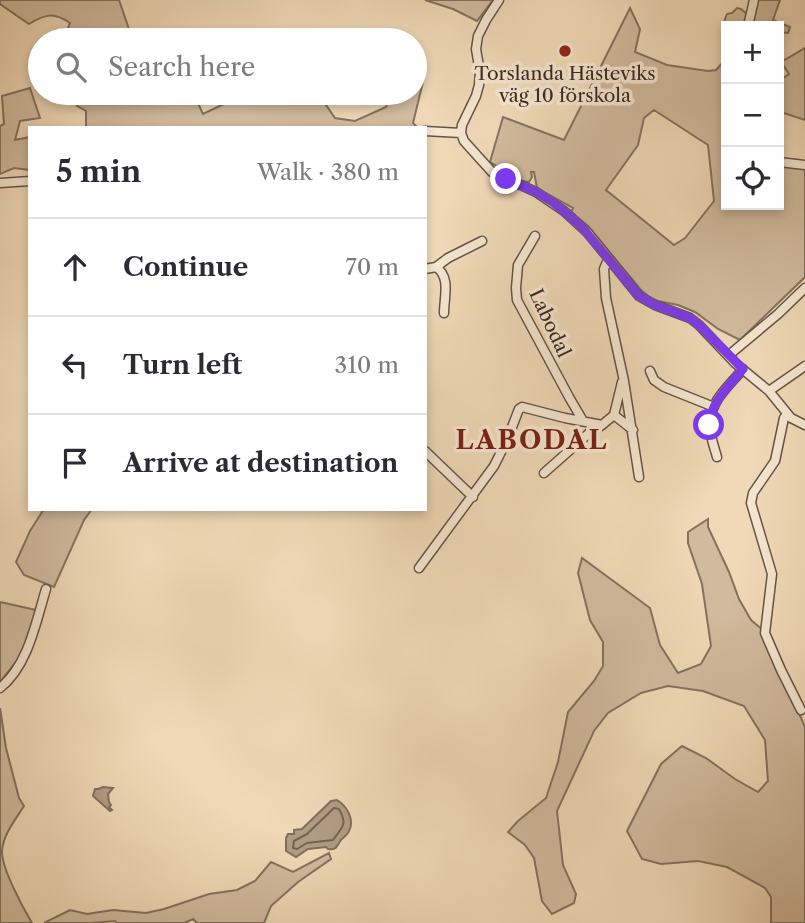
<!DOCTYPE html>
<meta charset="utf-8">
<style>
:root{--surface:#fff;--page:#f7f7f7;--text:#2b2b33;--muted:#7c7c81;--line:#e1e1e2}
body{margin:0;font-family:"Libre Caslon Text",serif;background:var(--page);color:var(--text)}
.controls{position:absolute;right:21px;top:21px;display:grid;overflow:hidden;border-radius:0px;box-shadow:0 4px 10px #0003}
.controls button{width:63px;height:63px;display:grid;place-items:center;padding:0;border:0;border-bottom:2px solid var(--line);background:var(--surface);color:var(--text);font:35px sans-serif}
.stop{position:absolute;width:21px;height:21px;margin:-16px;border:5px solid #7c3aed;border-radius:50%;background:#fff}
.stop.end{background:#7c3aed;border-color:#fff;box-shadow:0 2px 7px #0008}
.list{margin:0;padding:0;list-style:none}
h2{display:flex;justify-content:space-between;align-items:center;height:91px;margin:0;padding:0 28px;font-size:30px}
h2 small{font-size:23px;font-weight:400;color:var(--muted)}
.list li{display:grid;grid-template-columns:46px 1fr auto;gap:21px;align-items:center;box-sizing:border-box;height:98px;padding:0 28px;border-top:2px solid var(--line)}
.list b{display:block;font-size:26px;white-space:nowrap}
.list em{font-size:23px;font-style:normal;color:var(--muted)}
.icon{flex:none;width:38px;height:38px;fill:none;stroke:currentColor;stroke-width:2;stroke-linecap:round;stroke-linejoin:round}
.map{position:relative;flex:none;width:805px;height:923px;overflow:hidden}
.search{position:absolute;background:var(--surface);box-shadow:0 4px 10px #0003;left:28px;top:28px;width:399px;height:77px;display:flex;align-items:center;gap:18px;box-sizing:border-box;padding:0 24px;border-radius:38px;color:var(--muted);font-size:26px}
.panel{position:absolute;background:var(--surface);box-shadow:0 4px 10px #0003;left:28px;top:126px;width:399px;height:385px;border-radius:0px}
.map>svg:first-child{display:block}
.green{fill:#d1bb9e;stroke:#847260;stroke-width:2;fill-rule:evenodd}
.water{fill:#b19d85;stroke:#806f5e;stroke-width:2}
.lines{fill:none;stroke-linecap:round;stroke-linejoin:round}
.shore{stroke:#746354;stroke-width:2}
.minor-casing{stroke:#655548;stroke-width:11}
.minor{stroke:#f5e6d0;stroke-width:8}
.route{stroke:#7c3aed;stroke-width:9}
.poi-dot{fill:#8f2418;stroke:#f5e6d0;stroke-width:2.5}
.labels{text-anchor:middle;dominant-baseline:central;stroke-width:7;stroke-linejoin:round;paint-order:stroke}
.poi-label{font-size:19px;fill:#372923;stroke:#f5e6d0}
.street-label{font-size:19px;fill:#372923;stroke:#f5e6d0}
.district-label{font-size:26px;font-weight:bold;letter-spacing:2px;fill:#7a1f14;stroke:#f5e6d0}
</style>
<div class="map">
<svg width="805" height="923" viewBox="0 0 805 923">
<rect width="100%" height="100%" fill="#f0d9b7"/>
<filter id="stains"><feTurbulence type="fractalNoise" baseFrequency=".00286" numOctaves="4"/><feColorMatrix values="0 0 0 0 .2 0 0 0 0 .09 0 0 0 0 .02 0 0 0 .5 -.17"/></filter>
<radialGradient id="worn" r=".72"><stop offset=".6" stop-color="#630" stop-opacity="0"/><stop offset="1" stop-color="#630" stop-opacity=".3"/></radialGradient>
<path class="green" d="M0 0H119L129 29 138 40H63L70 23C54 12 45 14 29 24L0 4Z
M425 0H493L477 21 453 9Z
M757 0H780L773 20 790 27 788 33 779 32V26H726V32L724 22 727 14 732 13 737 8 741 9 753 19Z
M630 8 640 29 635 52 667 65 708 71 716 70 725 60 726 56V205H779V158L805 161V277L740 340 718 329 695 312 678 305 653 300 641 290 588 226 571 212 573 208 537 188 534 172H531L532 177 529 182 522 181 490 162 503 117 564 140ZM654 110 708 145 714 201 685 238 674 245 606 190 638 145 644 118Z
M805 48V120L781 112 779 113V81L789 74 781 62Z
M415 75 424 78 413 123 418 128H86V111L77 106 86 93H193L203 114 247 93H319L324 102 335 118 355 121 386 107 393 93H415Z
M30 88 40 118 20 121 15 140 30 137V170L14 168 0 174V126L4 124 2 96Z
M44 509H92L84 520 54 587 24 575 16 562 30 531Z
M708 519V527L729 572 739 599 751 620 763 630 805 727V923H771V897L765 888 727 867 698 861 661 864 642 859 627 831 661 764 682 746 706 758 735 779 758 792 768 781 765 740 744 706 703 691 668 686 641 693 608 713 594 731 557 811 563 865 576 894 574 903 552 914 542 901 534 858 525 845 508 832 518 821 546 798 558 762 568 712 594 681 603 666V642L590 620 578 573 582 558 650 608 660 645 678 673 701 664 711 646 702 584 688 543V532Z
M0 602 36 610 26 643 18 659 0 682Z
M0 708 6 748 19 798 24 806C15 820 3 835 2 851 1 867 23 908 32 923H0Z
M329 853 331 859 298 882 271 906 264 923H197L193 919 184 923H117L115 921 92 923H44L70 910 87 914 113 910 146 913 164 909 209 894 237 890 255 881 271 862 293 872Z"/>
<path class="water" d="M103 787 113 788 108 794 109 802 111 805 109 807 112 810 110 811 93 796 95 789H98Z
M337 800C347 806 355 820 349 831 349 833 342 839 341 840 336 847 337 850 328 849L326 847 308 849 296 857 286 851V838L288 834H294V830L302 829 331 801Z"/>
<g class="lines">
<path class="shore" d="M334 808 339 809C348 825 342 827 333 840L307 843 297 849 293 848 294 841 307 834Z"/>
<defs>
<path id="minor" d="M499 0 486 20 478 36 476 49 480 72 479 85 476 96 462 125 461 133 464 141 492 172 536 192 564 211 588 233 639 296 655 305 690 318 699 325 735 363 769 391 791 418 805 425
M748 26 754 0
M425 131 461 133
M779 162 805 165
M0 183 30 181
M535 236 518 265 516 288 517 300 569 397 583 421
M609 260 606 264 604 269 606 298 624 381 639 477
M436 267C451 277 444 297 444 313
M425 269 436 267 448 258 482 241
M729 355 778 314 805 288
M650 371 654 380 664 387 714 407
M769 391 805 366
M787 414 784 418 775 461 753 493 751 503 772 574 765 633 781 670 801 710
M614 415 633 430
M425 451 473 497
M717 457C714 446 709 434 710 423 710 401 730 385 743 369
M544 473 588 434 602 425
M419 568 494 466 507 440 519 409 522 407 565 418 602 425 614 415 622 382 624 381
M0 688C28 666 36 622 46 589"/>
</defs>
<use href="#minor" class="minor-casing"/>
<use href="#minor" class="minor"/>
</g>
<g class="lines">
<path class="route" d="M506 179 536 192 554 203 580 225 639 296 655 305 690 318 699 325 743 369C729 386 711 402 709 425"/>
</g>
<circle class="poi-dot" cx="565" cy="51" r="7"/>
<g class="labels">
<g class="poi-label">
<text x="565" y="73">Torslanda Hästeviks<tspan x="565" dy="22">väg 10 förskola</tspan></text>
</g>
<g class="street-label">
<text transform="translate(550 323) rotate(65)">Labodal</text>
</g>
<g class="district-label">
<text x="532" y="440">LABODAL</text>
</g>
</g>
<rect width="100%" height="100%" filter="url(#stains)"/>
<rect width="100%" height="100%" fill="url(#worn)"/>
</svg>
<div class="controls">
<button>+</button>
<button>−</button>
<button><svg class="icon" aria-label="locate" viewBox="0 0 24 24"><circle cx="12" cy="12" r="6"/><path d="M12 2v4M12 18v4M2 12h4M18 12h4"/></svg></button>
</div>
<div class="stop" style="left:709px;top:425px"></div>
<div class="stop end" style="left:506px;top:179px"></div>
<div class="search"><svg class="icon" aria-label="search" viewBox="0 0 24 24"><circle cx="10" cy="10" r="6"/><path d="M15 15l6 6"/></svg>Search here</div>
<section class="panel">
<h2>5 min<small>Walk · 380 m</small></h2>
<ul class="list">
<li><svg class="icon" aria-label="ahead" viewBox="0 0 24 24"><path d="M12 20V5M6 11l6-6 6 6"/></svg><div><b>Continue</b></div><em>70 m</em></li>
<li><svg class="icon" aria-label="left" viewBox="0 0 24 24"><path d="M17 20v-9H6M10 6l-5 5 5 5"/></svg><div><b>Turn left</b></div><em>310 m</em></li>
<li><svg class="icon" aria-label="arrive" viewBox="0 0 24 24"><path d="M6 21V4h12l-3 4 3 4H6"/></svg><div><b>Arrive at destination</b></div></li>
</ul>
</section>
</div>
